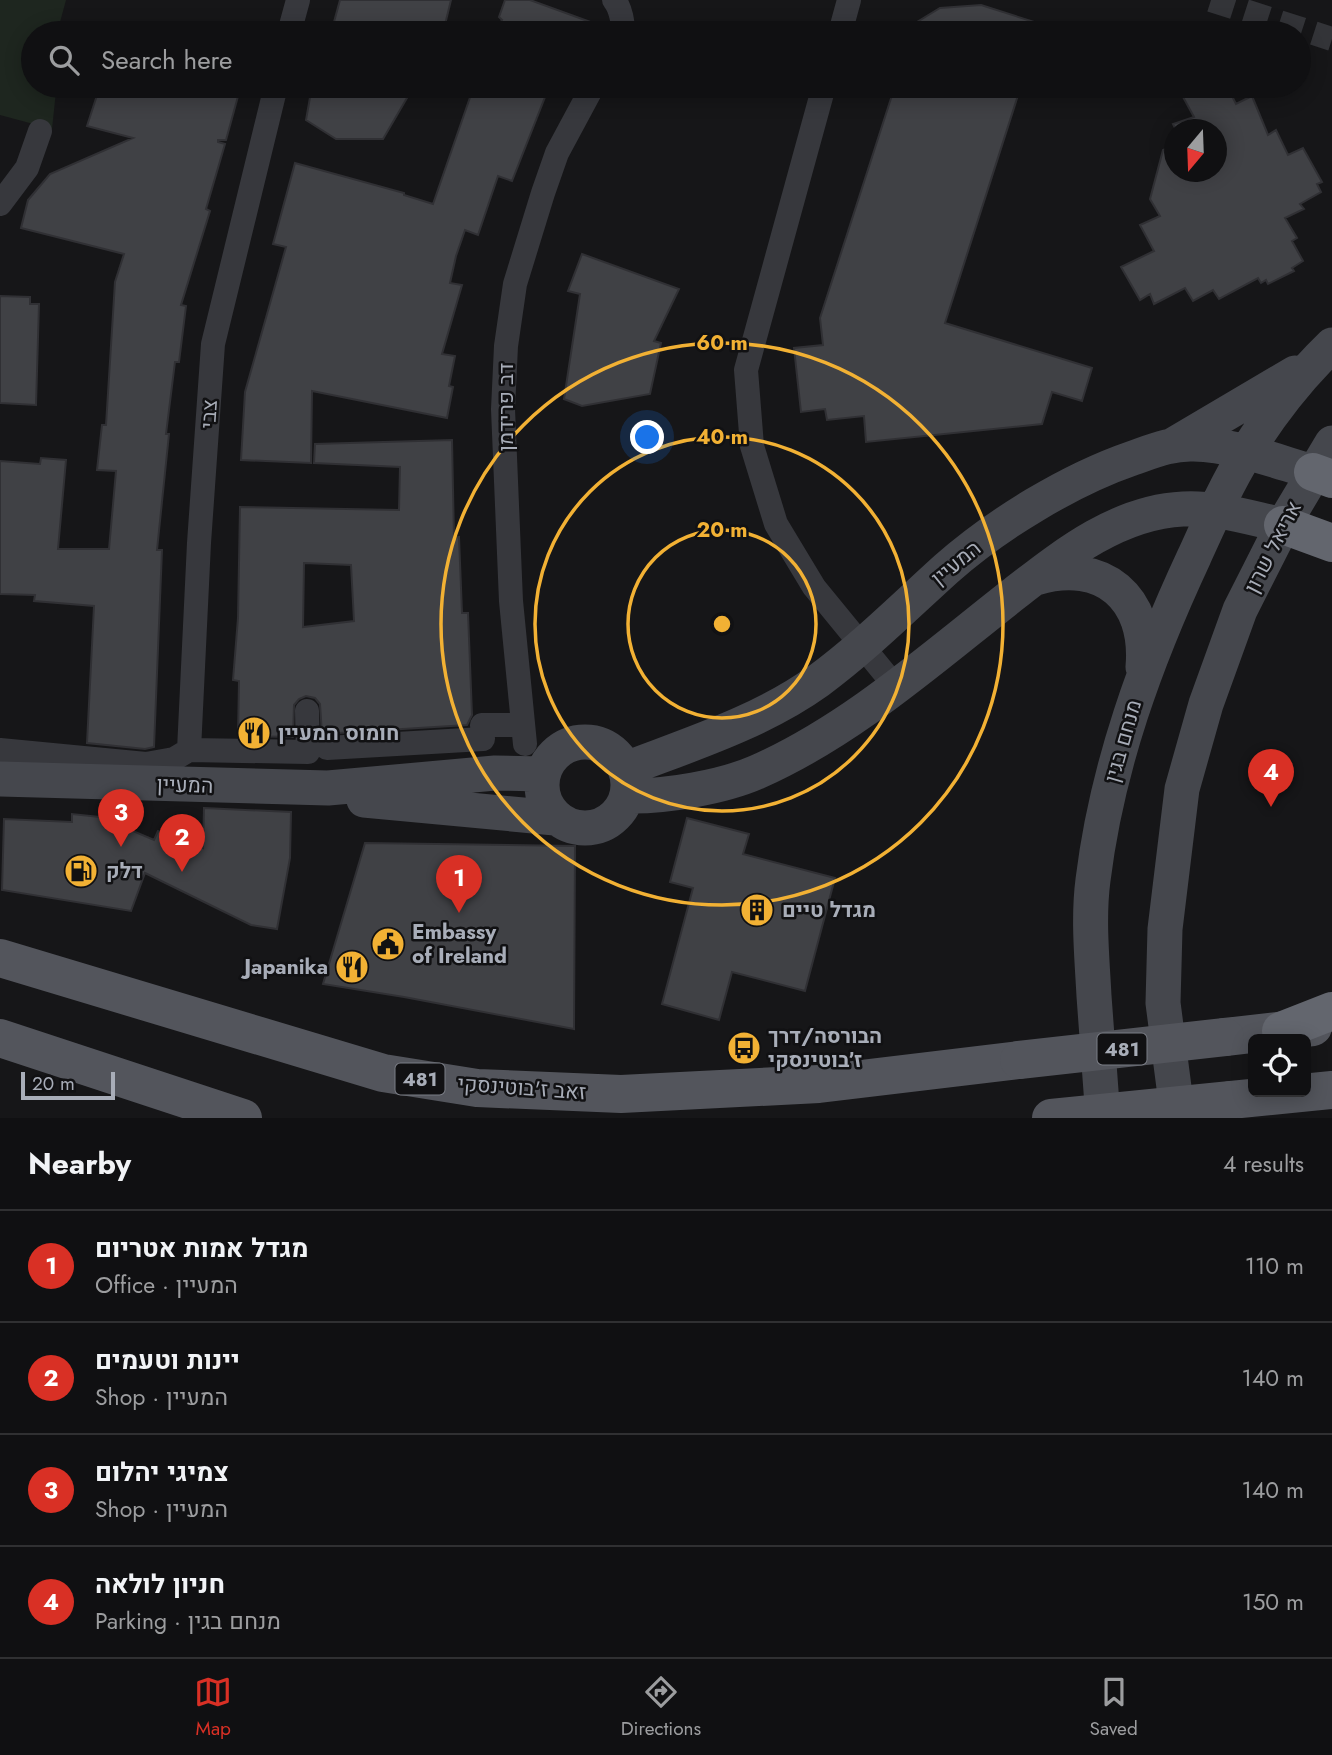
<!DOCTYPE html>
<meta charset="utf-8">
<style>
:root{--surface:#101012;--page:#19191b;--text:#f1f3f6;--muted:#9c9d9f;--line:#303032;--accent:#d93025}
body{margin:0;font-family:Jost,Heebo,sans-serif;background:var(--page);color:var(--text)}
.controls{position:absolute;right:21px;bottom:21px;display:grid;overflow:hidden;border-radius:10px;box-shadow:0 4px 18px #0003}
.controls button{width:63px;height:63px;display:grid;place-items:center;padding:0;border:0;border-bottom:2px solid var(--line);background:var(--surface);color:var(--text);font:35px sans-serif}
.compass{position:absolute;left:1164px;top:119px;width:63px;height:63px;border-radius:50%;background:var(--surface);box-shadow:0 4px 18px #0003;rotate:199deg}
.scale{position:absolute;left:21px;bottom:18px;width:94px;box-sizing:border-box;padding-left:7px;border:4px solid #a8adb8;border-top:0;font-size:19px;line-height:24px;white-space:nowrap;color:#a8adb8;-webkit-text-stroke:5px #111113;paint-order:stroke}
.you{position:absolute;left:648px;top:438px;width:24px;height:24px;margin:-18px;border:5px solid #fff;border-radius:50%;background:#1a73e8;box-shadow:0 0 0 10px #1a73e833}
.badge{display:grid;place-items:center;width:46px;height:46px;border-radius:50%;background:var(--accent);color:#fff;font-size:23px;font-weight:700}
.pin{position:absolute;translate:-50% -58px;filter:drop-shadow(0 2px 4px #0008)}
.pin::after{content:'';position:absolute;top:37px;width:24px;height:21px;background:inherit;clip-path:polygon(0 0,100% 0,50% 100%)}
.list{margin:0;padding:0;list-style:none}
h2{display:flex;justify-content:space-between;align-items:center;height:91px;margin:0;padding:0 28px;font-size:30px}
h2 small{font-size:23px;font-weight:400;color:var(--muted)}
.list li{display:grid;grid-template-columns:46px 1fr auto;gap:21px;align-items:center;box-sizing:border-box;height:112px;padding:0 28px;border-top:2px solid var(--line)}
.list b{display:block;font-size:26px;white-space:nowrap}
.list p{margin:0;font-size:23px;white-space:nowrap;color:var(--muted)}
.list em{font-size:23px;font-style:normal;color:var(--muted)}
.icon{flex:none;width:38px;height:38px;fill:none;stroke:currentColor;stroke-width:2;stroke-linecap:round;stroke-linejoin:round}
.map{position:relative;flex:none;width:1332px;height:1118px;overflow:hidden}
.search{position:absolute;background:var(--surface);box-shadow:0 4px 18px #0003;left:21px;right:21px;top:21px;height:77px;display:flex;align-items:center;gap:18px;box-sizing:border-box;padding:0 24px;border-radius:38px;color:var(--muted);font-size:26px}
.sheet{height:539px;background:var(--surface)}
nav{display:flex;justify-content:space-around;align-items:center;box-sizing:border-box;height:98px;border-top:2px solid var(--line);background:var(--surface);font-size:19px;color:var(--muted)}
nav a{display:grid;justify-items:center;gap:4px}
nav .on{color:var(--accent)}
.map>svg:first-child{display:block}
.green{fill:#1e261f}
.building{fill:#404145;stroke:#303034;stroke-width:2;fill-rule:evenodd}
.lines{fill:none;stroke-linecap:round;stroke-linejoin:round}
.street-tunnel{stroke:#333438;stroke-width:24;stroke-dasharray:24 12;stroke-linecap:butt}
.street{stroke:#37383d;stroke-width:24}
.secondary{stroke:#45474d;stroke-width:35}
.primary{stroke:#53555c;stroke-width:38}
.highway{stroke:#63666e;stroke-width:38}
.primary-bridge{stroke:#53555c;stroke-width:38}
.ring{fill:none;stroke:#f2b134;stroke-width:3.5}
.labels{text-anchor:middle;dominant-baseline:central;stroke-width:5;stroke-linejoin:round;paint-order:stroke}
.shield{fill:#111113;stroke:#7b7e86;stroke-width:2}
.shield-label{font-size:19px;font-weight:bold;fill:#a8adb8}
.street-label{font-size:21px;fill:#a8adb8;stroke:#111113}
.poi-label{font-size:21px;font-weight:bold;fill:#a8adb8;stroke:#111113;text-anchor:start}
.centre{fill:#f2b134;stroke:#111113;stroke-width:3.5}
.ring-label{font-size:21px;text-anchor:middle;font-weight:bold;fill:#f2b134;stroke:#111113;stroke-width:5;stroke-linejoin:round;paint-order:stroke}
</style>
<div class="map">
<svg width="1332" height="1118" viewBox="0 0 1332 1118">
<rect width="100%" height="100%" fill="#161618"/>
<path class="green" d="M0 0H66L57 33H33V86H48L56 91 52 129 0 115Z"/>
<path class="building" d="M340 0H451L443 33H331Z
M505 0H530L607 28V33H494L502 20 499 17Z
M981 5 1053 28 1052 33H899L940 8Z
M100 86H225L240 89 226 140H218V142L225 144 206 209 210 211 181 305 186 306 179 362H175L166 434H169L157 550H162L154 747 145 749 87 743 94 606 34 601 35 595 0 594V461L40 464 41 458 66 460 58 549H109L116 471 97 470 102 425H106L115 282 124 254 21 228 28 200 50 174 133 138 87 126Z
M312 86H414L383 139H336L306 120Z
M474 86H516L545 97 512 181 498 176 478 235 465 230 456 256 450 283 462 285 442 354 455 356 449 386 453 387 447 418 312 391 311 463 241 460 245 392 286 247 273 244 295 163 404 193V195L433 204Z
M895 86H1021L945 323 1092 368 1082 401 1052 392 1042 424 866 442 864 416 827 420 825 409 801 412 794 348 823 345 820 318Z
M1177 86H1227L1236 104 1252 96 1268 135 1276 130 1288 155 1303 148 1322 182 1317 184 1321 192 1300 204 1304 209 1285 218 1297 238 1292 241 1303 261 1292 268 1294 271 1268 284 1266 280 1261 283 1258 278 1219 299 1213 290 1193 301 1185 288 1154 304 1150 294 1140 300 1121 267 1154 251 1140 225 1160 216 1150 199 1163 150 1174 146V172H1216V130H1176L1173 124 1194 117Z
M582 254 679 289 654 341 661 343 650 394 582 406 564 399 580 294 568 291Z
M0 296 30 297V304H39L36 405 0 403Z
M452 440 454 538 459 537 462 613H468L472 715 467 725 322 734 320 704 315 698 306 696 299 699 294 705 293 737 238 736 239 681 233 680 238 618 240 507 399 510 400 467 314 463 315 444ZM304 563 351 565 354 621 303 627Z
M204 808 291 812 290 858 277 929 251 925 145 873 131 911 2 890 4 819 72 822V814L100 817 154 840 158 831 203 848Z
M687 818 749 834 743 854 835 878 805 991 732 972 719 1020 662 1004 693 888 670 882Z
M365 843 575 846 574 1029 404 997 323 984Z"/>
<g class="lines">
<path class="street-tunnel" d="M1211 0 1332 39"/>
<path class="street" d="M614 0C620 7 625 25 621 33
M289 33 298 0
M840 33 849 0
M824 86 746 370 752 446 776 524 814 587 895 686
M0 204 27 168 40 131
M525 744 511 601 503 409 506 346 515 284 543 193 557 153 593 86
M327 748 483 739 482 725H523
M0 750 146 764 174 759 189 750
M189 750 199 543 213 344 276 86
M189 750 308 752 307 711"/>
<path class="secondary" d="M1173 445 1295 373
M1036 578C1103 558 1149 598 1143 667
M542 785a43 43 0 1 1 86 0a43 43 0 1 1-86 0Z
M626 769C691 744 761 722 818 681 864 647 904 607 946 569 997 524 1069 480 1133 458 1153 451 1172 443 1194 444 1234 445 1275 461 1313 472
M0 779 328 788 495 773 543 774
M627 796C665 797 723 787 757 772 852 730 933 657 1015 593 1064 555 1118 512 1183 509 1216 507 1250 518 1283 525
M364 800 555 818
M1103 1118C1100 1077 1097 1037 1094 996 1092 958 1088 918 1093 880 1107 766 1146 660 1194 557 1210 522 1226 485 1246 453 1270 414 1300 376 1332 345
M1178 1118 1163 1003 1165 929 1182 789 1206 704 1240 610 1283 525 1332 443"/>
<path class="primary" d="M0 958 383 1073 477 1088 621 1094 819 1084 1019 1060
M1225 1037 1313 1027
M0 1038 243 1118
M1231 1100 1332 1090"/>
<path class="highway" d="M1313 472 1332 479
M1283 525 1332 543
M1281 1031 1332 1011"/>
<path class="primary-bridge" d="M1019 1060 1225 1037
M1051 1118 1231 1100"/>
</g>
<g class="ring">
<circle cx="722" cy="624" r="94"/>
<circle cx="722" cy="624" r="187"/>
<circle cx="722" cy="624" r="281"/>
</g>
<defs>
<symbol id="restaurant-disc" viewBox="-11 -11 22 22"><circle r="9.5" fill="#f2b134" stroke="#111113"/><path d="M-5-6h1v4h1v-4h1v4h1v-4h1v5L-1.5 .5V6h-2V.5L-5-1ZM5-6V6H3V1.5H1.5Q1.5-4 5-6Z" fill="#111"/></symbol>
<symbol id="fuel-disc" viewBox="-11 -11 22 22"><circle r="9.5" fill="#f2b134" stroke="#111113"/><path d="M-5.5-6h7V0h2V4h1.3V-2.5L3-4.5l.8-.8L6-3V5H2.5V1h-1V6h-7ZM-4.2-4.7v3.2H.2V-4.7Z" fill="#111"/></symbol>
<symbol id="building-disc" viewBox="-11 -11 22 22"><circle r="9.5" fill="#f2b134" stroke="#111113"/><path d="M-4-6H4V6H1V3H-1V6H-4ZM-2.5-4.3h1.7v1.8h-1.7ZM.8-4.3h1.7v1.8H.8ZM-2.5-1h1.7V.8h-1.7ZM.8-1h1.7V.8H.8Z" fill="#111"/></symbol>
<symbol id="civic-disc" viewBox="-11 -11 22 22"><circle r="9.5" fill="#f2b134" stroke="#111113"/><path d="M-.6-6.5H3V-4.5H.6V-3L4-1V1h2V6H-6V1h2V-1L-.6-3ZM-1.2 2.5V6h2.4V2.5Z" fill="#111"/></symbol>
<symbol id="bus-disc" viewBox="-11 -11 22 22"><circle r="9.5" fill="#f2b134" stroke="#111113"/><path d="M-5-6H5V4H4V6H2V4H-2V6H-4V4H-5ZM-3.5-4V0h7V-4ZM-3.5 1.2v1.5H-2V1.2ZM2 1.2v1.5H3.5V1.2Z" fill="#111"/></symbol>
</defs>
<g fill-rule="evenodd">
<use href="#restaurant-disc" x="235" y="714" width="38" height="38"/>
<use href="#fuel-disc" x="62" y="852" width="38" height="38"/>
<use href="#building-disc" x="738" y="891" width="38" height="38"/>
<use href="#civic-disc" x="369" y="925" width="38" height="38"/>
<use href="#restaurant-disc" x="333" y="948" width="38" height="38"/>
<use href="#bus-disc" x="725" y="1029" width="38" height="38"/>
</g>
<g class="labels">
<g class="shield">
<rect x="1097.5" y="1033.5" width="49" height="31" rx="5"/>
<rect x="395.5" y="1063.5" width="49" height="31" rx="5"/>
</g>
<g class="shield-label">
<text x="1122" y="1049">481</text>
<text x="420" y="1079">481</text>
</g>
<g class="street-label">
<text transform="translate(506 407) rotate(-90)">דב פרידמן</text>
<text transform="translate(209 414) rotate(-86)">צבי</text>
<text transform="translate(1273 547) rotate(-63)">אריאל שרון</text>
<text transform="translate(956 563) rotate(-39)">המעיין</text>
<text transform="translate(1123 741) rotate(-74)">מנחם בגין</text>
<text transform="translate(185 785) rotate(2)">המעיין</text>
<text transform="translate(522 1088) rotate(4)">זאב ז'בוטינסקי</text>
</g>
<g class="poi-label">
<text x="278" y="733">חומוס המעיין</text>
<text x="106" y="871">דלק</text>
<text x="782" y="910">מגדל טיים</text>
<text x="412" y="932">Embassy<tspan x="412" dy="24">of Ireland</tspan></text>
<text x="328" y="967" text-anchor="end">Japanika</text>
<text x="768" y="1036">הבורסה/דרך<tspan x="768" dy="24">ז׳בוטינסקי</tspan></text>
</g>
</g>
<circle cx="722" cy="624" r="10" class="centre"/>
<g class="ring-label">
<text x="722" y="350">60 m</text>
<text x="722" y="444">40 m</text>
<text x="722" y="537">20 m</text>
</g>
</svg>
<div class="controls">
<button><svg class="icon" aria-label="locate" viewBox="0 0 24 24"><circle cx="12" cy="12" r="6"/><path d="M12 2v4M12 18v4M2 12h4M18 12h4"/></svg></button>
</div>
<svg class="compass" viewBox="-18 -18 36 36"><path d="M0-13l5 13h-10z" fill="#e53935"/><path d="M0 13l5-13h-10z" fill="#9c9d9f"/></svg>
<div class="scale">20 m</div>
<div class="you"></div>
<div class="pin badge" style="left:459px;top:913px">1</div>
<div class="pin badge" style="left:182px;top:872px">2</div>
<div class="pin badge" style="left:121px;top:847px">3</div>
<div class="pin badge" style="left:1271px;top:807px">4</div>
<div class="search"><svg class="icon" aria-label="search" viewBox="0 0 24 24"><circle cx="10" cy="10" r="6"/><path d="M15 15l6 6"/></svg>Search here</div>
</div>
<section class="sheet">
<h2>Nearby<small>4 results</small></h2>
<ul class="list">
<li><span class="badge">1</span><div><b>מגדל אמות אטריום</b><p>Office · המעיין</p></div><em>110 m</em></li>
<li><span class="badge">2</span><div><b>יינות וטעמים</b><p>Shop · המעיין</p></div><em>140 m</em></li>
<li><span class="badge">3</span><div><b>צמיגי יהלום</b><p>Shop · המעיין</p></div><em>140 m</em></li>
<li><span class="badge">4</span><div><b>חניון לולאה</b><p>Parking · מנחם בגין</p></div><em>150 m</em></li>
</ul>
</section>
<nav>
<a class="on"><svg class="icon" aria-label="map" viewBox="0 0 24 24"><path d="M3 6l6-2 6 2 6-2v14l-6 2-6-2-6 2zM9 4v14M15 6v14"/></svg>Map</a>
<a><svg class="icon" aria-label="directions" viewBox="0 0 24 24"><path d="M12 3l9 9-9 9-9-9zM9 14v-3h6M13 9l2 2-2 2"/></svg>Directions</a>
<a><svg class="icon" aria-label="saved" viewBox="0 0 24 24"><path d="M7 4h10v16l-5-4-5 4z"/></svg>Saved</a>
</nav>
